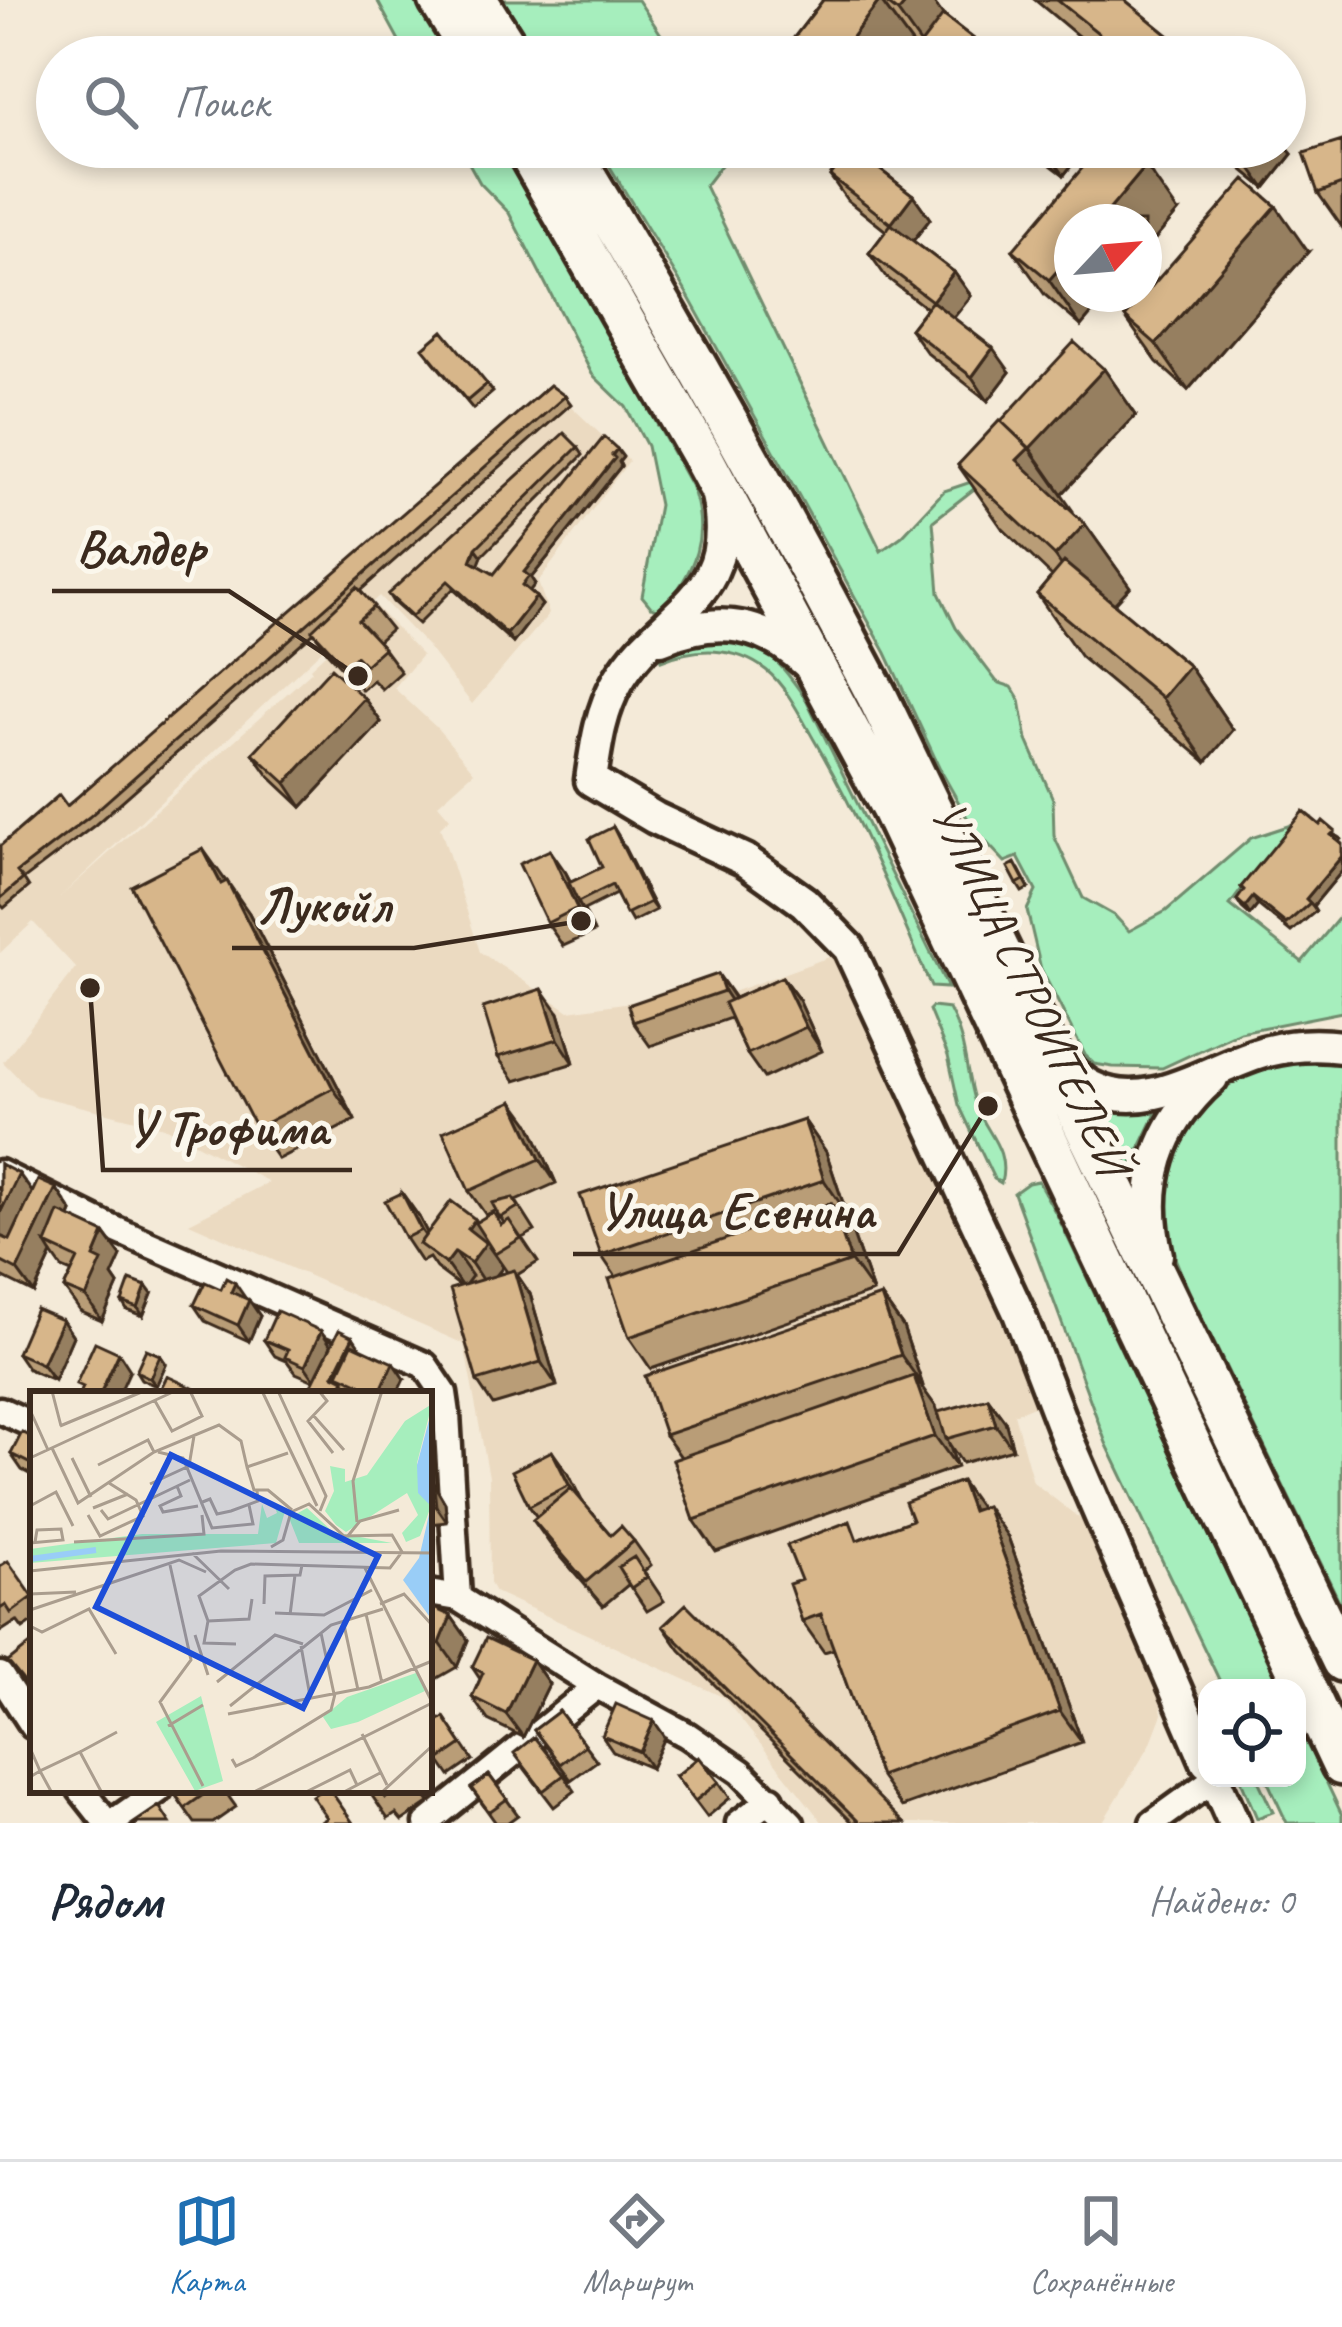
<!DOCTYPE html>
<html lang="ru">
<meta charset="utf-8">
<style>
:root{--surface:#fff;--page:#f2f2f3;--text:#1f2937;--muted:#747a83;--line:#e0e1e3;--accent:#1f6fb2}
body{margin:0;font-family:Caveat,sans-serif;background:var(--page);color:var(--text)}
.controls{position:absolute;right:36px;bottom:36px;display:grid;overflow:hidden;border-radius:24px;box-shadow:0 6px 18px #0003}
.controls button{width:108px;height:108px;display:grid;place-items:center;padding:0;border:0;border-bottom:3px solid var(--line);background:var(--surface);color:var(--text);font:60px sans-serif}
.compass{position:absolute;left:1054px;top:204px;width:108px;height:108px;border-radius:50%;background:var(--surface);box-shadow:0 6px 18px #0003;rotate:64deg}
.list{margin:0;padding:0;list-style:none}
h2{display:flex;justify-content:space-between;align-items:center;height:156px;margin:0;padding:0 48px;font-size:51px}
h2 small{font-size:39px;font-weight:400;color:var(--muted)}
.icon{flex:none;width:66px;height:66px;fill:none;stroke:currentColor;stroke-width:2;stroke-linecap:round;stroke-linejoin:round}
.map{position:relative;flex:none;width:1342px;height:1823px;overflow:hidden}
.search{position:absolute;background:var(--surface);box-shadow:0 6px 18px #0003;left:36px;right:36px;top:36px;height:132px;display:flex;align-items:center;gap:30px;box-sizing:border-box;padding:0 42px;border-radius:66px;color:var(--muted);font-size:45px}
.sheet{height:336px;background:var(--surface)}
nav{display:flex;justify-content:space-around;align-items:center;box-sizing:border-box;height:168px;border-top:3px solid var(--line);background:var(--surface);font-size:33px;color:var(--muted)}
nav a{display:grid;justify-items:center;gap:6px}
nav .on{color:var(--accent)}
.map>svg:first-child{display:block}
.built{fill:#ebdac1}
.green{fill:#a6eebd;stroke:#708c6e;stroke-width:3}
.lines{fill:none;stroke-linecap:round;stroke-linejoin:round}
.minor-casing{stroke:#3b2a1e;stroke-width:33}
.tertiary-casing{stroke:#3b2a1e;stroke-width:39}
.primary-casing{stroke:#3b2a1e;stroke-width:48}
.minor{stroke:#fbf7ec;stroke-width:24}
.tertiary{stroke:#fbf7ec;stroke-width:30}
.primary{stroke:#fbf7ec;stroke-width:39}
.wall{fill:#b99d77;stroke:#3b2a1e;stroke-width:3;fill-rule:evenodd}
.shaded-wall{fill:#967f61;stroke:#3b2a1e;stroke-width:3}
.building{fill:#d7b68a;stroke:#3b2a1e;stroke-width:3}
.labels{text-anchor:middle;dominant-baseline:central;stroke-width:10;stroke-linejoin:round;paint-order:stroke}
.street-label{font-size:48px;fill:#3b2a1e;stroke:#fbf7ec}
.inset-river{fill:none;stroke:#99cdf7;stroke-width:6}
.inset-road{fill:none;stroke:#aa9d8e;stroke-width:3}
.view{fill:#1d4ed8;fill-opacity:0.15;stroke:#1d4ed8;stroke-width:6}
.inset-edge{fill:none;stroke:#3b2a1e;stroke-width:6}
.leader{fill:none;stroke:#3b2a1e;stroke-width:4.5}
.callout-dot{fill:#3b2a1e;stroke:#fbf7ec;stroke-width:4.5}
.callout-label{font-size:51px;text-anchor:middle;font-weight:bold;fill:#3b2a1e;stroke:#fbf7ec;stroke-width:10;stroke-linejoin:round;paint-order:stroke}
</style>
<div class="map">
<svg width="1342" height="1823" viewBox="0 0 1342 1823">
<rect width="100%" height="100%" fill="#f4ead8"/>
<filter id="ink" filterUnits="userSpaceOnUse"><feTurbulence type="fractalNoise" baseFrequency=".00833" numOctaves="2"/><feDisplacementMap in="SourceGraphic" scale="24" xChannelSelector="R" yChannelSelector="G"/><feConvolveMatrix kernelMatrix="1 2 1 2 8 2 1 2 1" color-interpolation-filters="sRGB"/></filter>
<g filter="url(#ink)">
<path class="built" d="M558 394 629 461 538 582 549 614 472 704 428 647 379 596 60 897 312 671 310 668 376 607 422 655 394 688 437 728 474 772 438 804 450 818 440 827 480 952 569 1011 658 998 666 1016 832 956 867 1024 881 1036 1036 1405 1014 1414 1033 1482 1088 1525 1157 1681 1162 1714 1150 1745 1102 1823H823L723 1697 495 1592 490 1583 489 1477 464 1344 189 1223 269 1182 164 1127 35 1095 3 1062 76 968 33 922 0 953V859L65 803 69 809Z"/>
<path class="green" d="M377 0H414L449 57H408Z
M502 0H638L676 57H540Z
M460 147H503L691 485C711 534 695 573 661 610L651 607 642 596 659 505 647 446 626 407 592 374 509 213 480 183Z
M598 147H725L728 156 705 186 881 551 902 536 944 491 992 475 933 521 939 593 956 628 997 682 1012 687 1020 700 1027 740 1053 799 1054 836 1083 898 1115 916 1129 931 1166 911 1251 838 1309 819 1253 887 1241 890 1230 905 1302 962 1342 914V1012L1240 1032 1162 1068 1113 1067 1094 1064 1085 1055 1041 969 1027 910 1036 891 1018 857 1005 862 973 828 941 771 886 653 686 292Z
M689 635C759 644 766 641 807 701L948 988 931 987C895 902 860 817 813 738 800 715 786 686 766 670 735 646 696 647 661 661L659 656Z
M932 1007 949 1009C966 1039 965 1071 975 1103 985 1133 1010 1148 1001 1183L994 1179 959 1105 948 1056 929 1010Z
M1307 1060 1342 1064V1607L1189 1291C1176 1260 1159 1228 1162 1193 1163 1181 1169 1168 1173 1157 1193 1094 1243 1065 1307 1060Z
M1097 1104 1156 1114 1129 1170V1169Z
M1038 1181 1058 1217 1282 1688H1223L1106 1443 1014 1193 1028 1183Z
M1297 1720 1342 1815V1823H1287L1266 1778H1297Z
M1240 1778H1257L1273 1812 1257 1818Z"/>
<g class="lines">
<defs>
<path id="minor" d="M0 1173 103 1224 425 1365 444 1393 447 1414 458 1598
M0 1410 33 1425
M429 1593 458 1598 597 1686 687 1735 741 1772 791 1823
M0 1675 33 1726
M81 1790 107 1823
M112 1823 159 1790
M427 1823 597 1686
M739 1823 771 1799
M1153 1823 1214 1779"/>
<path id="tertiary" d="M716 491C742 600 660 609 618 681 600 712 596 746 591 780L655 818 745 860 804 902 849 948 1019 1313 1069 1443 1207 1762
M661 639C717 615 764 622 808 664
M1058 1056C1068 1067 1078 1080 1092 1087 1150 1117 1214 1064 1268 1051 1292 1045 1318 1044 1342 1047
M1157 1255C1140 1184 1158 1126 1212 1078
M1214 1778 1234 1823"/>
<path id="primary" d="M439 0 474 57
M477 0 513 57
M525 147 702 456 891 808 1342 1765
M568 147C677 327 779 509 877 696L1342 1661"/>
</defs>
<use href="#minor" class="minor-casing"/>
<use href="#tertiary" class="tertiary-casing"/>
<use href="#primary" class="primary-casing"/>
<use href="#minor" class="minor"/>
<use href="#tertiary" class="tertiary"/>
<use href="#primary" class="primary"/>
</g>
<path class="wall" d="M823 0H932L943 15 997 57H779Z
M1035 0H1125L1195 57H1103Z
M1342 141V227L1318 193Z
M817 147H881L884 152 874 165 913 195 930 219 913 241 954 272 971 296 953 318 1010 372 988 401 927 353 910 329 926 308 886 277 869 253 886 231 847 200 830 176 839 165Z
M1027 147H1086L1064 175Z
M1215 147H1285L1292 154 1265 188Z
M1178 212 1081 326 1045 295 1013 250Z
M1308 252 1188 390 1157 362 1125 317Z
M429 356 487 384 493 392 473 409Z
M1104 369 1136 415 1062 494 1058 490 1072 512 1085 524 1130 587 1114 604 1189 666 1233 730 1206 762 1081 657 1037 594 1052 576 1002 528 958 465 1003 423Z
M565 396 571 404 360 591 391 629 378 641 401 672 382 689 373 680 362 690 328 653 314 632 95 825 24 879 29 887 4 908 0 904V846L67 806Z
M578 447 583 455 482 556 478 565 494 574 623 457 619 462 621 466 531 578 535 584 529 591 542 605 513 643 453 589 418 624 393 602 388 594Z
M364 698 381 722 302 807 269 776 253 753Z
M1320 825 1341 839 1339 841 1342 871 1313 906 1316 911 1291 932 1258 905 1250 915 1242 908 1237 900 1244 891 1241 887Z
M613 827 656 910 632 922 616 894 584 910 594 932 563 946 547 923 566 873 571 882 602 867Z
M1020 871 1029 888 1022 892 1017 884Z
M226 882 249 913 355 1120 278 1159 256 1128Z
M718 974 735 998 782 977 799 1000 822 1051 764 1078 747 1054 730 1018 650 1046 633 1022Z
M559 1013 574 1063 515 1081 498 1057Z
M804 1120 826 1152 846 1212 838 1214 853 1235 873 1292 651 1369 629 1337 616 1277 601 1255Z
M530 1124 556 1183 516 1201 535 1231 522 1238 538 1262 517 1275 530 1294 557 1386 493 1405 477 1381 460 1286 436 1268 429 1258 421 1262 405 1238 402 1193 419 1217 427 1233 477 1222 502 1225 504 1223 496 1210 486 1215 469 1191ZM489 1246 507 1272 496 1275 503 1267Z
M0 1164 32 1192 56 1188 72 1212 70 1217 104 1233 121 1256 112 1276 118 1285 102 1321 81 1312 64 1288 72 1272 62 1268 52 1254 34 1293 0 1276Z
M152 1294 143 1316 127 1310 122 1302Z
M881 1296 903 1327 923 1386 921 1387 936 1407 941 1423 988 1398 1005 1421 1013 1449 962 1463 948 1442 957 1467 716 1552 694 1520 681 1457 665 1435Z
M246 1299 260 1316 249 1341 205 1321 194 1305Z
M62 1320 73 1336 54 1380 28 1369 17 1353Z
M321 1331 331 1346 353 1337 360 1348 404 1379 356 1393 352 1391 354 1394H317L311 1386 314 1381 296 1373 287 1361 275 1356 264 1340Z
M160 1355 166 1364 156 1386 141 1379 136 1371Z
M33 1438V1476L22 1470 11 1454Z
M569 1475 581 1501 611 1535 634 1541 651 1565 644 1571 664 1601 647 1611 629 1584 603 1606 550 1544 533 1520 537 1517 529 1506Z
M429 1476 445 1503 447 1522 429 1524Z
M980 1508 1008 1537 1082 1742 902 1807 880 1776 834 1649 824 1652 802 1621 801 1580 862 1538Z
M0 1566 33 1597V1622L23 1629 17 1621 0 1632Z
M429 1606 451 1616 468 1640 457 1667 429 1683Z
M663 1626 904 1823H853L680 1650Z
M532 1660 549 1684 523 1737 488 1720 472 1697 480 1679 472 1667Z
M559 1711 597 1761 571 1780 534 1730Z
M444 1717 473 1760 450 1776 429 1746Z
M602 1736 665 1737 651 1768 613 1752Z
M525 1769 564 1775 575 1791 554 1807Z
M489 1775 518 1815 507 1823H496L471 1788Z
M676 1776 719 1782 730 1798 707 1817Z
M172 1790H238L229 1797 236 1807 213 1823H195Z
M368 1790H421L430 1802 402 1821 396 1814 388 1819Z"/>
<path class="shaded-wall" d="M880 0 922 57H837Z
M908 0H932L965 47 930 57 898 12Z
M1285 145 1292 154 1265 188 1236 147H1285Z
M837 147H881L884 152 861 181Z
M1044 147H1086L1064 175Z
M1146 166 1178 212 1144 252V222H1099Z
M913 195 930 219 908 247 891 224Z
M1276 206 1308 252 1188 390 1156 344Z
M1072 254V294H1108L1081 326 1049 280Z
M954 272 971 296 948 325 932 301Z
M993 348 1010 372 988 401 972 377Z
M1104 369 1136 415 1062 494 1030 448Z
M1029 448 1073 511 1061 523 1017 460Z
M617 449 623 457 619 462 621 466 531 578 535 584 528 593 522 585 524 572Z
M1085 524 1130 587 1099 620 1055 556Z
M476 548 482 556 477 569 471 561Z
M536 597 542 605 513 643 507 634Z
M1189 666 1233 730 1206 762 1162 698Z
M364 698 381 722 302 807 286 783Z
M613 827 618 835 656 910 650 902Z
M203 849 225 880 243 915 221 884Z
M550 850 566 873 579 901 578 902 594 932 577 908Z
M1342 856V871L1313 906 1306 899Z
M227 881 249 913 355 1120 333 1088Z
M1253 897 1258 905 1250 915 1245 907Z
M718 974 734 998 740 1015 724 991Z
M782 977 799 1000 822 1051 806 1027Z
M542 989 559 1013 574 1063 558 1039Z
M513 1101 530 1124 556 1183 540 1159Z
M804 1120 826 1152 846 1212 824 1180Z
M19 1174 36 1197 0 1261V1213Z
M56 1188 72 1212 55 1249 46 1244 52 1254 34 1293 17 1270Z
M402 1193 419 1217 438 1254 421 1230Z
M831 1203 853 1235 873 1292 851 1261Z
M475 1219 491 1243 489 1247 503 1267 487 1287 471 1263 468 1229Z
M104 1233 121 1256 112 1276 118 1285 102 1321 86 1297 94 1257Z
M455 1252 472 1276 463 1288 446 1264Z
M514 1270 530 1294 557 1386 541 1362Z
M235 1283 246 1299 231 1292Z
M146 1286 152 1294 143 1316 138 1308Z
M881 1296 903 1327 923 1386 901 1355Z
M249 1300 260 1316 249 1341 238 1325Z
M62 1320 73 1336 54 1380 42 1364Z
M321 1331 332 1347 316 1382 305 1366Z
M353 1337 364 1353 338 1374 354 1394H337L334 1375Z
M119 1353 130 1370 119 1394H100Z
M160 1355 166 1364 156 1386 150 1378Z
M393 1363 404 1379 397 1394H379Z
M914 1376 936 1407 957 1467 935 1436Z
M988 1398 1005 1421 1013 1449 996 1425Z
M552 1451 569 1475 586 1509 569 1485Z
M429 1476 445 1503 447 1522 436 1506 429 1490Z
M961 1481 983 1512 972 1511Z
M986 1506 1008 1537 1082 1742 1060 1711Z
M451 1616 468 1640 457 1667 440 1643Z
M532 1660 549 1684 523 1737 506 1714Z
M654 1721 665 1737 651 1768 640 1752Z"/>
<path class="building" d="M823 0H880L837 57H779Z
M882 0H908L898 12Z
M1057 0H1125L1195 57H1128Z
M943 15 997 57H929L918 48Z
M1342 141V184L1318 193 1304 153Z
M1100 147H1123L1146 166 1099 222H1072V254L1049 280 1013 250Z
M852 148 913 195 891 224 830 176Z
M1245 179 1276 206 1156 344 1125 317Z
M891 224 954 272 932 301 869 253Z
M932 301 993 348 972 377 910 329Z
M443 331 487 384 467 401 423 348Z
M1074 342 1104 369 1030 448 1001 421Z
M550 385 565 396 89 817 17 872 23 879 0 899V846L59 795 67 806Z
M1000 420 1029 448 1017 460 1085 524 1055 556 958 465Z
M564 433 578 447 476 548 471 561 494 574 604 437 617 449 612 455 615 458 524 572 529 576 522 585 536 597 507 634 448 581 412 616 388 594Z
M1064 562 1189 666 1162 698 1037 594Z
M357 587 374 606 358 620 384 648 365 665 356 656 345 666 312 630Z
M331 668 364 698 286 783 253 753Z
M1303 811 1320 825 1323 821 1335 831 1331 835 1342 844V856L1306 899 1310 903 1286 924 1253 897 1245 907 1237 900 1244 890 1241 887Z
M613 827 650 902 626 914 612 885 578 902 569 883 602 867 589 839Z
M203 849 221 884 227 881 333 1088 256 1128 131 886Z
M550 850 577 908 547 923 519 864Z
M1015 863 1024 880 1017 884 1008 867Z
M718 974 724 991 633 1022 628 1005Z
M782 977 806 1027 747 1054 724 1003Z
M542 989 558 1039 498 1057 483 1008Z
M513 1101 540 1159 469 1191 443 1132Z
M804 1120 824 1180 601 1255 580 1195Z
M0 1164 19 1174 0 1213Z
M38 1180 56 1188 17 1270 0 1261V1236L10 1240Z
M402 1193 421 1230 405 1238 385 1201Z
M513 1198 518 1207 500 1218 492 1203Z
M451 1201 475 1219 468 1229 486 1243 471 1263 455 1252 446 1264 419 1244Z
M831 1203 851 1261 629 1337 609 1279Z
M59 1212 104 1233 94 1257 102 1261 86 1297 64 1288 78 1259 46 1244Z
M493 1212 501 1225 509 1220 521 1238 495 1254 475 1223Z
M514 1270 541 1362 477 1381 450 1289Z
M226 1278 235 1283 231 1292 249 1300 238 1325 194 1305 205 1282 221 1289Z
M130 1280 146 1286 138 1308 122 1302Z
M881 1296 901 1355 665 1435 645 1376Z
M36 1309 62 1320 42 1364 17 1353Z
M277 1311 321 1331 305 1366 285 1357 288 1350 264 1340Z
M339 1330 353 1337 334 1375 344 1380 337 1394H327L311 1386Z
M95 1342 119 1353 100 1394H80L83 1387 76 1384Z
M352 1344 393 1363 379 1394H355L360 1384 338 1374Z
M146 1349 160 1355 150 1378 136 1371Z
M167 1376 193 1388 191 1394H158Z
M914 1376 935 1436 694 1520 673 1460Z
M988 1398 996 1425 946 1439 938 1412Z
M22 1432 33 1438V1465L11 1454Z
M552 1451 569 1485 529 1506 512 1471Z
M961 1481 972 1511 986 1506 1060 1711 880 1776 821 1614 802 1621 789 1584 801 1580 787 1545 850 1521 857 1540 912 1520 905 1502Z
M434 1487 436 1506H429V1488Z
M571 1488 611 1535 621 1526 634 1541 586 1582 533 1520Z
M634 1557 647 1577 631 1588 618 1567Z
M8 1561 33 1597 11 1613 6 1605 0 1609V1566Z
M686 1604 904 1823H860L663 1626Z
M429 1606 451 1616 440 1643 429 1649Z
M486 1638 532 1660 506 1714 472 1697 483 1673 472 1667Z
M33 1642V1693L8 1662Z
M616 1704 654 1721 640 1752 602 1736Z
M559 1711 585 1745 560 1764 534 1730Z
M444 1717 462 1744 439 1760 429 1746V1726Z
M534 1737 564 1775 543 1791 514 1753Z
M699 1757 719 1782 695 1801 676 1776Z
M489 1775 507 1799 489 1812 471 1788Z
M172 1790H210L185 1808Z
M321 1790H330L353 1823H319L327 1818 312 1796Z
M380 1790H396L386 1798Z
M159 1806 170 1823H134Z"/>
</g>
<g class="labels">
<g class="street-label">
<text transform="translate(1031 988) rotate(65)">УЛИЦА СТРОИТЕЛЕЙ</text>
</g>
</g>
<g transform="translate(30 1391)">
<rect width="402" height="402" fill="#f4ead8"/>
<path d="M402 13 387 72 401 115 390 145 376 151 372 142 388 124 377 102 316 141 306 134 295 120 304 100 300 75 315 78V91L337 84 375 30ZM243 111 255 120 246 152 0 172V158L112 143H228L232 113 237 127 247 122ZM277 117 303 141 362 152H269L259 127ZM386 282 395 300 328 331 301 338 293 326 317 306ZM171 305 193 390 165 400 126 331Z" fill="#a6eebd"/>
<path d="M402 18V229L373 189 389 167 401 115 388 102 387 74Z" fill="#99cdf7"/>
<path class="inset-river" d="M0 168 66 159"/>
<path class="inset-road" d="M22 0 31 35M232 0 287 115M248 0 296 105 290 120M289 0 297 10 278 30 303 62M125 10 142 40 172 25 160 0M0 19 18 59M283 24 314 59M30 35 114 0M22 57 48 112 124 61 189 34 211 50 217 76 258 62M128 61 153 67 182 137 223 133 219 114M0 67 145 0M42 67 61 106M68 74 118 49 124 61M217 76 224 99H238L262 119M120 93 159 75 164 45M147 95 151 105 130 115 133 121 168 115M170 112 180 108 187 123 201 120 228 110 227 100M0 115 26 101 43 135M63 117 98 103M71 119 78 128 160 89M58 124 70 145 113 125 106 109 79 92M327 131 323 90 352 0M317 146 330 130 369 119M44 151 174 143 172 124M0 152 33 149 31 138 7 139 5 151M162 162 199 198M140 174 161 269 130 311 173 395M335 177 402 311M0 180 191 160 402 162M0 203 46 201M234 213 235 185 270 184 272 174M350 213 374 203 402 234M0 219 149 169 176 181M245 222 294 224 342 199M336 223 352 292M260 224 265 184M313 229 328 299M178 230 219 228 222 208M0 235 12 241 59 218 86 263M291 242 304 303M165 244 178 284M206 253 174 252 178 230 169 205 205 179 221 173 360 177 372 161 362 144 314 145 279 113 261 121 253 149 241 156M271 255 280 305M187 291 245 244 273 253M200 315 301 234 353 218M198 323 339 296 402 270M138 335 173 314M332 343 357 394M0 357 10 380 0 386M50 361 87 341M202 368 206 375 223 367 301 319 305 303M22 402 10 380 50 361 72 402M222 402 402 312M274 402 320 379 327 394M312 402 350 382M351 402 402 355"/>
<path class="view" d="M141 64 348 165 273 317 66 216Z"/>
<rect width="402" height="402" class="inset-edge"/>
</g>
<path class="leader" d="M358 676L229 591H52M581 921L414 948H232M90 988L103 1170H352M988 1106L898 1254H573"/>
<g class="callout-dot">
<circle cx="358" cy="676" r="12"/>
<circle cx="581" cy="921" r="12"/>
<circle cx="90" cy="988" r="12"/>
<circle cx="988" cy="1106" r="12"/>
</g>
<g class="callout-label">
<text x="141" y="565">Валдер</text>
<text x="323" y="922">Лукойл</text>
<text x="227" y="1145">У Трофима</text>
<text x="736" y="1228">Улица Есенина</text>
</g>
</svg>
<div class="controls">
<button><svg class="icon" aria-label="locate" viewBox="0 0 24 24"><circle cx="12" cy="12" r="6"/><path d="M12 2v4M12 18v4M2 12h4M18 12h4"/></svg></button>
</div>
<svg class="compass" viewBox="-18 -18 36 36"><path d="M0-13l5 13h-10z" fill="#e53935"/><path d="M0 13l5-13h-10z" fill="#747a83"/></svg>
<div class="search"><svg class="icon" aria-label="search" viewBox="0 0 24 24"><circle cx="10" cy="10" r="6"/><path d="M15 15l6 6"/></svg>Поиск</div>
</div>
<section class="sheet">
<h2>Рядом<small>Найдено: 0</small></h2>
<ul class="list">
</ul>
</section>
<nav>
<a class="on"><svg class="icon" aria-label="map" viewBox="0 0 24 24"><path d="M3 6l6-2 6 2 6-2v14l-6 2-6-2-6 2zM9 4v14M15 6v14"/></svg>Карта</a>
<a><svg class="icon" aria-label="directions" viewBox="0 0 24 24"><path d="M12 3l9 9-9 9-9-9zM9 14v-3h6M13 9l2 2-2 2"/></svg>Маршрут</a>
<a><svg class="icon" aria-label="saved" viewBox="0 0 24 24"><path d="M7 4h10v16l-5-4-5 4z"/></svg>Сохранённые</a>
</nav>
